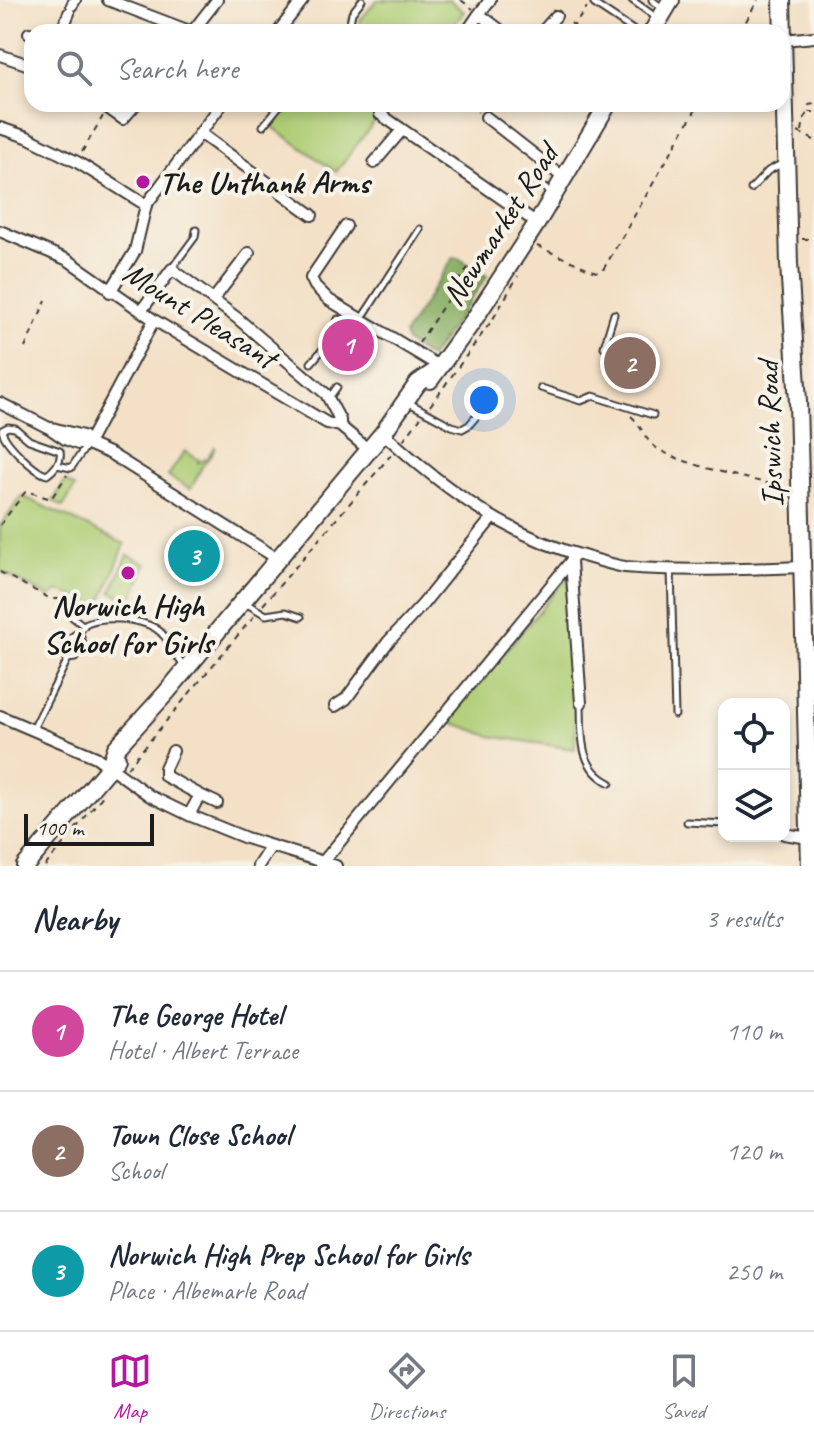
<!DOCTYPE html>
<meta charset="utf-8">
<style>
:root{--surface:#fff;--page:#f6f6f7;--text:#1f2937;--muted:#747a83;--line:#e0e1e3;--accent:#b5179e}
body{margin:0;font-family:Caveat,sans-serif;background:var(--page);color:var(--text)}
.controls{position:absolute;right:24px;bottom:24px;display:grid;overflow:hidden;border-radius:16px;box-shadow:0 4px 12px #0003}
.controls button{width:72px;height:72px;display:grid;place-items:center;padding:0;border:0;border-bottom:2px solid var(--line);background:var(--surface);color:var(--text);font:40px sans-serif}
.scale{position:absolute;left:24px;bottom:20px;width:130px;box-sizing:border-box;padding-left:8px;border:4px solid #1c1c1c;border-top:0;font-size:22px;line-height:28px;white-space:nowrap;color:#1c1c1c;-webkit-text-stroke:6px #f7f3e8;paint-order:stroke}
.you{position:absolute;left:484px;top:400px;width:28px;height:28px;margin:-20px;border:6px solid #fff;border-radius:50%;background:#1a73e8;box-shadow:0 0 0 12px #1a73e833}
.badge{display:grid;place-items:center;width:52px;height:52px;border-radius:50%;background:var(--accent);color:#fff;font-size:26px;font-weight:700}
.pin{position:absolute;translate:-50% -50%;border:4px solid #fff;box-shadow:0 2px 8px #0006}
.list{margin:0;padding:0;list-style:none}
h2{display:flex;justify-content:space-between;align-items:center;height:104px;margin:0;padding:0 32px;font-size:34px}
h2 small{font-size:26px;font-weight:400;color:var(--muted)}
.list li{display:grid;grid-template-columns:52px 1fr auto;gap:24px;align-items:center;box-sizing:border-box;height:120px;padding:0 32px;border-top:2px solid var(--line)}
.list b{display:block;font-size:30px;white-space:nowrap}
.list p{margin:0;font-size:26px;white-space:nowrap;color:var(--muted)}
.list em{font-size:26px;font-style:normal;color:var(--muted)}
.icon{flex:none;width:44px;height:44px;fill:none;stroke:currentColor;stroke-width:2;stroke-linecap:round;stroke-linejoin:round}
.map{position:relative;flex:none;width:814px;height:866px;overflow:hidden}
.search{position:absolute;background:var(--surface);box-shadow:0 4px 12px #0003;left:24px;right:24px;top:24px;height:88px;display:flex;align-items:center;gap:20px;box-sizing:border-box;padding:0 28px;border-radius:24px;color:var(--muted);font-size:30px}
.sheet{height:464px;background:var(--surface)}
nav{display:flex;justify-content:space-around;align-items:center;box-sizing:border-box;height:112px;border-top:2px solid var(--line);background:var(--surface);font-size:22px;color:var(--muted)}
nav a{display:grid;justify-items:center;gap:4px}
nav .on{color:var(--accent)}
.map>svg:first-child{display:block}
.green{fill:#aecd74;stroke:#657448;stroke-width:2}
.forest{fill:#8ab066;stroke:#536641;stroke-width:2}
.lines{fill:none;stroke-linecap:round;stroke-linejoin:round}
.service-casing{stroke:#3c3936;stroke-width:9}
.minor-casing{stroke:#3c3936;stroke-width:14}
.primary-casing{stroke:#3c3936;stroke-width:20}
.path{stroke:#3c3936;stroke-width:2;stroke-dasharray:6 6;stroke-linecap:butt}
.service{stroke:#fff;stroke-width:5}
.minor{stroke:#fff;stroke-width:10}
.primary{stroke:#fff;stroke-width:16}
.poi-dot{fill:#b5179e;stroke:#f7f3e8;stroke-width:3}
.labels{text-anchor:middle;dominant-baseline:central;stroke-width:8;stroke-linejoin:round;paint-order:stroke}
.poi-label{font-size:32px;font-weight:bold;fill:#1c1c1c;stroke:#f7f3e8;text-anchor:start}
.street-label{font-size:32px;fill:#1c1c1c;stroke:#f7f3e8}
</style>
<div class="map">
<svg width="814" height="866" viewBox="0 0 814 866">
<rect width="100%" height="100%" fill="#f7f3e8"/>
<filter id="ink" filterUnits="userSpaceOnUse"><feTurbulence type="fractalNoise" baseFrequency=".0125" numOctaves="2"/><feDisplacementMap in="SourceGraphic" scale="16" xChannelSelector="R" yChannelSelector="G"/><feConvolveMatrix kernelMatrix="1 2 1 2 8 2 1 2 1" color-interpolation-filters="sRGB"/></filter>
<filter id="wash" filterUnits="userSpaceOnUse"><feTurbulence type="fractalNoise" baseFrequency=".006" numOctaves="4" result="noise"/><feDisplacementMap in="SourceGraphic" scale="32" xChannelSelector="R" yChannelSelector="G"/><feGaussianBlur stdDeviation="1.8" result="paint"/><feColorMatrix in="noise" values="0 0 0 0 0 0 0 0 0 0 0 0 0 0 0 0 0 1.4 0 .05"/><feComposite in="paint" operator="in"/></filter>
<g filter="url(#wash)">
<rect width="100%" height="100%" fill="#f3e0c6"/>
<path class="green" d="M377 0H450L464 12 448 32H357L360 29V20Z
M287 104H388L336 172 274 128V120Z
M215 446C213 455 206 460 202 467 198 473 196 482 190 489L168 476 185 451 199 460 198 463 207 458Z
M65 481 75 487 63 507 53 501Z
M22 496 125 544 100 606 59 591 49 597 0 571V526Z
M128 555 147 564 131 601 111 592Z
M568 576 576 708 575 749 490 736 448 721Z"/>
<path class="forest" d="M453 258H458L487 276 430 358 406 342 404 335Z"/>
</g>
<g filter="url(#ink)">
<g class="lines">
<defs>
<path id="service" d="M594 0V4L636 32
M632 0 657 18
M652 0 661 7
M348 32 352 13 362 0
M263 126 281 104
M547 165 535 181 550 192
M751 189 768 171 783 163
M172 268 195 237 196 230
M614 314 604 347 631 355 628 370
M362 318 420 229
M311 363 330 341 338 319
M541 388 581 401 593 396 653 415
M329 398 337 387
M413 405 452 426 462 429 469 425 481 411
M8 427 15 428 29 440 60 451C62 461 55 469 47 475 35 472 4 443 2 430Z
M57 465 71 468 87 445
M671 569 675 715
M247 604 266 615 286 612 301 617
M66 612 84 626
M79 632 84 646 75 658 68 659 63 655C63 641 68 639 79 632 85 628 80 627 87 623 104 615 139 619 155 628 169 636 174 656 185 667
M581 704C582 735 578 767 610 783
M33 729 68 659
M687 822 724 824"/>
<path id="minor" d="M108 0 192 32
M490 0 479 14 503 32
M72 5 75 0
M468 30 479 14
M61 32 69 13
M192 32 217 0
M278 32 303 0
M542 32 556 16
M29 33 32 34
M784 40 814 37
M0 55 32 66
M102 104 123 119 136 104
M380 114 537 223
M486 117 564 178
M0 128 27 137 77 162 146 205
M200 133 312 215
M374 163 402 130
M346 226 311 278 315 286 329 300 439 366
M0 231 68 260 154 320 327 423 340 426 369 450
M110 292 135 251 146 205 222 104
M213 300 249 253
M141 311 172 269 237 318 326 394 340 420V426
M0 403 49 428 65 439 78 444H88L111 454 278 559
M52 428 83 436 88 444
M383 433C444 489 509 537 590 558 601 561 613 565 625 567 684 572 743 569 802 567
M88 444 154 320
M571 561 581 703
M335 706 346 699 388 642 423 604 492 518
M0 716 96 757 150 796 189 815 246 838 336 866
M173 751 165 768V776L200 795 189 815
M200 795 217 803
M784 834 809 838
M323 862 571 561 573 554
M258 866 271 846"/>
<path id="primary" d="M782 0 789 264 798 402 810 866
M652 32 671 0
M430 380 473 321 537 223 608 104
M110 765 116 748 166 693 383 433 418 383 434 372
M25 866 117 758"/>
</defs>
<use href="#service" class="service-casing"/>
<use href="#minor" class="minor-casing"/>
<use href="#primary" class="primary-casing"/>
<path class="path" d="M461 0 473 9
M571 23 574 26 587 7
M452 32 460 25
M740 32 758 0
M468 104 478 112
M814 104 809 105 807 108 810 112H814
M802 131 804 119 808 111
M798 132 814 140
M82 152 103 116
M802 239H814
M537 246 596 272 603 270 699 104
M419 343 471 263
M25 348 46 300
M430 406 493 319 518 276
M631 416C641 425 644 438 654 446 674 463 759 482 787 487
M403 440 421 417
M0 525 26 491 51 499 67 475
M0 572 51 599H60L71 605 69 608
M263 605 391 455
M127 768 254 616
M45 866 105 793"/>
<use href="#service" class="service"/>
<use href="#minor" class="minor"/>
<use href="#primary" class="primary"/>
</g>
</g>
<g class="poi-dot">
<circle cx="143" cy="182" r="8"/>
<circle cx="128" cy="573" r="8"/>
</g>
<g class="labels">
<g class="poi-label">
<text x="159" y="182">The Unthank Arms</text>
<text x="128" y="605" text-anchor="middle">Norwich High<tspan x="128" dy="37">School for Girls</tspan></text>
</g>
<g class="street-label">
<text transform="translate(500 225) rotate(-57)">Newmarket Road</text>
<text transform="translate(200 315) rotate(32)">Mount Pleasant</text>
<text transform="translate(770 434) rotate(-92)">Ipswich Road</text>
</g>
</g>
</svg>
<div class="controls">
<button><svg class="icon" aria-label="locate" viewBox="0 0 24 24"><circle cx="12" cy="12" r="6"/><path d="M12 2v4M12 18v4M2 12h4M18 12h4"/></svg></button>
<button><svg class="icon" aria-label="layers" viewBox="0 0 24 24"><path d="M12 4l9 5-9 5-9-5zM3 14l9 5 9-5"/></svg></button>
</div>
<div class="scale">100 m</div>
<div class="you"></div>
<div class="pin badge" style="left:348px;top:345px;background:#d1479c">1</div>
<div class="pin badge" style="left:630px;top:363px;background:#8d6e63">2</div>
<div class="pin badge" style="left:194px;top:556px;background:#0f9aa8">3</div>
<div class="search"><svg class="icon" aria-label="search" viewBox="0 0 24 24"><circle cx="10" cy="10" r="6"/><path d="M15 15l6 6"/></svg>Search here</div>
</div>
<section class="sheet">
<h2>Nearby<small>3 results</small></h2>
<ul class="list">
<li><span class="badge" style="background:#d1479c">1</span><div><b>The George Hotel</b><p>Hotel · Albert Terrace</p></div><em>110 m</em></li>
<li><span class="badge" style="background:#8d6e63">2</span><div><b>Town Close School</b><p>School</p></div><em>120 m</em></li>
<li><span class="badge" style="background:#0f9aa8">3</span><div><b>Norwich High Prep School for Girls</b><p>Place · Albemarle Road</p></div><em>250 m</em></li>
</ul>
</section>
<nav>
<a class="on"><svg class="icon" aria-label="map" viewBox="0 0 24 24"><path d="M3 6l6-2 6 2 6-2v14l-6 2-6-2-6 2zM9 4v14M15 6v14"/></svg>Map</a>
<a><svg class="icon" aria-label="directions" viewBox="0 0 24 24"><path d="M12 3l9 9-9 9-9-9zM9 14v-3h6M13 9l2 2-2 2"/></svg>Directions</a>
<a><svg class="icon" aria-label="saved" viewBox="0 0 24 24"><path d="M7 4h10v16l-5-4-5 4z"/></svg>Saved</a>
</nav>
